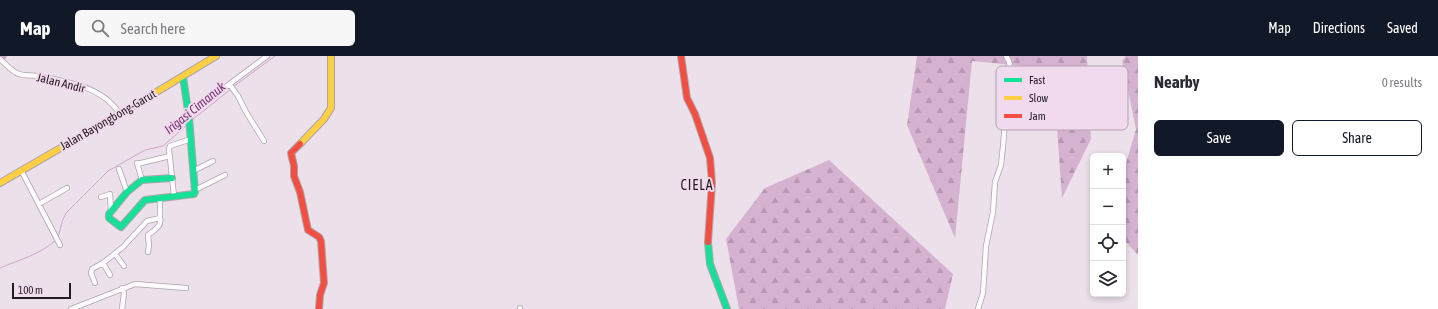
<!DOCTYPE html>
<meta charset="utf-8">
<style>
:root{--surface:#fff;--page:#f7f7f7;--text:#2b2b33;--muted:#7c7c81;--line:#e1e1e2;--accent:#111827}
body{margin:0;font-family:"Asap Condensed",sans-serif;background:var(--page);color:var(--text)}
.controls{position:absolute;right:12px;bottom:12px;display:grid;overflow:hidden;border-radius:6px;box-shadow:0 2px 6px #0003}
.controls button{width:36px;height:36px;display:grid;place-items:center;padding:0;border:0;border-bottom:1px solid var(--line);background:var(--surface);color:var(--text);font:20px sans-serif}
.scale{position:absolute;left:12px;bottom:10px;width:59px;box-sizing:border-box;padding-left:4px;border:2px solid #231b22;border-top:0;font-size:11px;line-height:14px;white-space:nowrap;color:#231b22;-webkit-text-stroke:3px #f2daee;paint-order:stroke}
.list{margin:0;padding:0;list-style:none}
h2{display:flex;justify-content:space-between;align-items:center;height:52px;margin:0;padding:0 16px;font-size:17px}
h2 small{font-size:13px;font-weight:400;color:var(--muted)}
.actions{display:flex;gap:8px;padding:12px 16px}
.actions a{flex:1;padding:9px 0;border:1px solid var(--accent);border-radius:6px;text-align:center;font-size:14px;color:var(--accent)}
.actions .main{background:var(--accent);color:#fff}
.icon{flex:none;width:22px;height:22px;fill:none;stroke:currentColor;stroke-width:2;stroke-linecap:round;stroke-linejoin:round}
.map{position:relative;flex:none;width:1138px;height:253px;overflow:hidden}
header{display:flex;align-items:center;gap:24px;box-sizing:border-box;height:56px;padding:0 20px;background:var(--accent);color:#fff}
header strong{font-size:19px}
nav{display:flex;gap:22px;margin-inline-start:auto;font-size:14px}
.search{width:280px;height:36px;background:var(--page);display:flex;align-items:center;gap:10px;box-sizing:border-box;padding:0 14px;border-radius:6px;color:var(--muted);font-size:15px}
main{display:flex}
aside{flex:1;background:var(--surface)}
.map>svg:first-child{display:block}
.forest{fill:url(#forest-firs)}
.lines{fill:none;stroke-linecap:round;stroke-linejoin:round}
.stream{stroke:#cfa5ca;stroke-width:1}
.river{stroke:#cfa5ca;stroke-width:7}
.street-casing{stroke:#ada4ab;stroke-width:6}
.fast-casing{stroke:#ada4ab;stroke-width:8}
.slow-casing{stroke:#ada4ab;stroke-width:8}
.jam-casing{stroke:#ada4ab;stroke-width:8}
.street{stroke:#fcfafc;stroke-width:4.5}
.fast{stroke:#16e098;stroke-width:6}
.slow{stroke:#ffcf43;stroke-width:6}
.jam{stroke:#f24e42;stroke-width:6}
.labels{text-anchor:middle;dominant-baseline:central;stroke-width:4;stroke-linejoin:round;paint-order:stroke}
.street-label{font-size:12px;fill:#231b22;stroke:#f2daee}
.water-label{font-size:13px;font-style:italic;fill:#763471;stroke:#f2daee}
.quarter-label{font-size:14px;letter-spacing:1px;fill:#231b22;stroke:#f2daee}
.key{fill:#f2daee;stroke:#b4a1b1;stroke-width:1}
.key-label{font-size:11px;fill:#231b22}
</style>
<header>
<strong>Map</strong>
<div class="search"><svg class="icon" aria-label="search" viewBox="0 0 24 24"><circle cx="10" cy="10" r="6"/><path d="M15 15l6 6"/></svg>Search here</div>
<nav><a>Map</a><a>Directions</a><a>Saved</a></nav>
</header>
<main>
<div class="map">
<svg width="1138" height="253" viewBox="0 0 1138 253">
<defs>
<pattern id="forest-firs" width="22" height="20" patternUnits="userSpaceOnUse"><rect width="22" height="20" fill="#d6b2d1"/><path d="M5 1l3.5 6h-7zM16 11l3.5 6h-7z" fill="#b798b3"/></pattern>
</defs>
<rect width="100%" height="100%" fill="#ece0ea"/>
<path class="forest" d="M917 0H1087L1091 83 1062 142 1056 59 1022 10 972 5 955 182 907 69Z
M1126 0H1138V199L1123 183V118L1136 73 1122 5Z
M829 104 953 218 945 253H739L726 183 765 132Z"/>
<g class="lines">
<path class="stream" d="M233 31 275 0
M192 64 231 33
M58 181C61 172 61 165 67 156L108 115 145 94 163 90 187 69
M0 212C19 204 41 198 56 184"/>
<path class="river" d="M0 3 3 0"/>
<defs>
<path id="street" d="M0 3C6 8 12 16 19 18 25 20 32 19 38 20 66 25 103 31 119 57
M230 29 238 40 246 56 264 85
M188 59 267 0
M137 107 142 124
M137 108 170 100
M119 113 127 136
M21 114 60 189
M193 115 213 105
M195 134 225 119
M174 140 169 93 170 90 191 83
M101 141 110 138 111 155
M39 148 67 132
M148 196 149 190 148 179C154 174 162 171 160 162
M115 198 124 210
M103 207 110 219
M95 227 91 217 92 213 103 207 123 191 147 165 160 162V142
M71 253 135 228 186 232
M122 253 124 237 122 232
M520 253V252
M978 253 983 237 986 190 993 156 995 126 1001 109 1003 90 1005 67V29L1010 12 1009 5 1006 0"/>
<path id="fast" d="M172 122 142 124 127 136 109 158V162L121 171 145 144 194 138 195 136 189 61 183 21
M708 186 710 208 727 253"/>
<path id="slow" d="M300 88 324 63 331 52V0
M0 127 140 46 216 0"/>
<path id="jam" d="M681 0 687 42 695 58 710 102 712 127 708 186
M300 88 291 97 294 110V120L300 136 308 174 319 181 321 185 324 227 320 239 319 253"/>
</defs>
<use href="#street" class="street-casing"/>
<use href="#fast" class="fast-casing"/>
<use href="#slow" class="slow-casing"/>
<use href="#jam" class="jam-casing"/>
<use href="#street" class="street"/>
<use href="#fast" class="fast"/>
<use href="#slow" class="slow"/>
<use href="#jam" class="jam"/>
</g>
<g class="labels">
<g class="street-label">
<text transform="translate(61 27) rotate(14)">Jalan Andir</text>
<text transform="translate(108 64) rotate(-30)">Jalan Bayongbong-Garut</text>
</g>
<g class="water-label">
<text transform="translate(195 52) rotate(-39)">Irigasi Cimanuk</text>
</g>
<g class="quarter-label">
<text x="697" y="129">CIELA</text>
</g>
</g>
<rect x="996" y="10" width="132" height="64" rx="6" class="key"/>
<rect x="1004" y="22" width="18" height="4" fill="#16e098"/>
<rect x="1004" y="40" width="18" height="4" fill="#ffcf43"/>
<rect x="1004" y="58" width="18" height="4" fill="#f24e42"/>
<g class="key-label">
<text x="1029" y="28">Fast</text>
<text x="1029" y="46">Slow</text>
<text x="1029" y="64">Jam</text>
</g>
</svg>
<div class="controls">
<button>+</button>
<button>−</button>
<button><svg class="icon" aria-label="locate" viewBox="0 0 24 24"><circle cx="12" cy="12" r="6"/><path d="M12 2v4M12 18v4M2 12h4M18 12h4"/></svg></button>
<button><svg class="icon" aria-label="layers" viewBox="0 0 24 24"><path d="M12 4l9 5-9 5-9-5zM3 14l9 5 9-5"/></svg></button>
</div>
<div class="scale">100 m</div>
</div>
<aside>
<h2>Nearby<small>0 results</small></h2>
<ul class="list">
</ul>
<div class="actions"><a class="main">Save</a><a>Share</a></div>
</aside>
</main>
